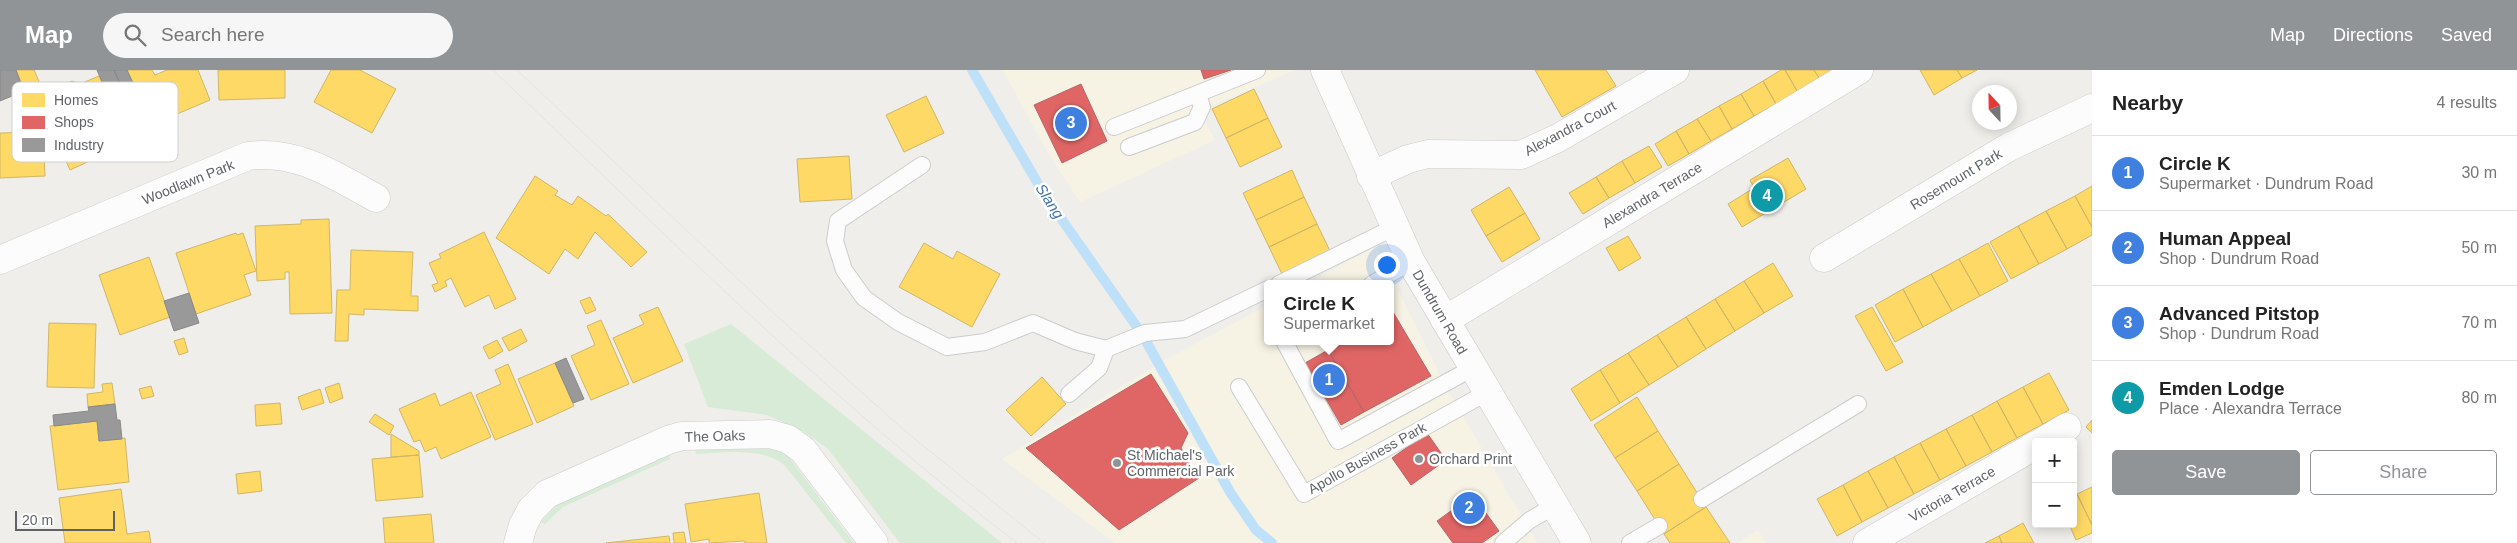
<!DOCTYPE html>
<meta charset="utf-8">
<style>
:root{--surface:#fff;--page:#f6f6f6;--text:#222;--muted:#767676;--line:#e0e0e0;--accent:#919496}
body{margin:0;font-family:Helvetica,sans-serif;background:var(--page);color:var(--text)}
.controls{position:absolute;right:15px;bottom:15px;display:grid;overflow:hidden;border-radius:5px;box-shadow:0 2px 12px #0003}
.controls button{width:45px;height:45px;display:grid;place-items:center;padding:0;border:0;border-bottom:1px solid var(--line);background:var(--surface);color:var(--text);font:25px sans-serif}
.compass{position:absolute;left:1972px;top:15px;width:45px;height:45px;border-radius:50%;background:var(--surface);box-shadow:0 2px 12px #0003;rotate:338deg}
.scale{position:absolute;left:15px;bottom:12px;width:100px;box-sizing:border-box;padding-left:5px;border:2px solid #5f6368;border-top:0;font-size:14px;line-height:18px;white-space:nowrap;color:#5f6368;-webkit-text-stroke:4px #fff;paint-order:stroke}
.you{position:absolute;left:1386px;top:194px;width:18px;height:18px;margin:-12px;border:4px solid #fff;border-radius:50%;background:#1a73e8;box-shadow:0 0 0 8px #1a73e833}
.badge{display:grid;place-items:center;width:32px;height:32px;border-radius:50%;background:var(--accent);color:#fff;font-size:16px;font-weight:700}
.pin{position:absolute;translate:-50% -50%;border:2px solid #fff;box-shadow:0 1px 5px #0006}
.popup{position:absolute;left:1264px;top:210px;width:130px;height:65px;box-sizing:border-box;display:grid;place-content:center;border-radius:5px;background:var(--surface);filter:drop-shadow(0 1px 4px #0005);font-size:16px;white-space:nowrap;color:var(--muted)}
.popup b{font-size:19px;color:var(--text)}
.popup::after{content:'';position:absolute;left:50%;top:100%;margin-left:-10px;border:10px solid transparent;border-top-color:var(--surface)}
.list{margin:0;padding:0;list-style:none}
h2{display:flex;justify-content:space-between;align-items:center;height:65px;margin:0;padding:0 20px;font-size:21px}
h2 small{font-size:16px;font-weight:400;color:var(--muted)}
.list li{display:grid;grid-template-columns:32px 1fr auto;gap:15px;align-items:center;box-sizing:border-box;height:75px;padding:0 20px;border-top:1px solid var(--line)}
.list b{display:block;font-size:19px;white-space:nowrap}
.list p{margin:0;font-size:16px;white-space:nowrap;color:var(--muted)}
.list em{font-size:16px;font-style:normal;color:var(--muted)}
.actions{display:flex;gap:10px;padding:15px 20px}
.actions a{flex:1;padding:11px 0;border:1px solid var(--accent);border-radius:5px;text-align:center;font-size:18px;color:var(--accent)}
.actions .main{background:var(--accent);color:#fff}
.icon{flex:none;width:28px;height:28px;fill:none;stroke:currentColor;stroke-width:2;stroke-linecap:round;stroke-linejoin:round}
.map{position:relative;flex:none;width:2092px;height:473px;overflow:hidden}
header{display:flex;align-items:center;gap:30px;box-sizing:border-box;height:70px;padding:0 25px;background:var(--accent);color:#fff}
header strong{font-size:24px}
nav{display:flex;gap:28px;margin-inline-start:auto;font-size:18px}
.search{width:350px;height:45px;background:var(--page);display:flex;align-items:center;gap:12px;box-sizing:border-box;padding:0 18px;border-radius:28px;color:var(--muted);font-size:19px}
main{display:flex}
aside{flex:1;background:var(--surface)}
.map>svg:first-child{display:block}
.commercial{fill:#f7f3e4}
.green{fill:#d8ebd6}
.homes{fill:#ffd966;stroke:#cfb667}
.shops{fill:#e06666;stroke:#b96567}
.industry{fill:#999;stroke:#88898a}
.lines{fill:none;stroke-linecap:round;stroke-linejoin:round}
.stream{stroke:#bfe0f9;stroke-width:10}
.lane-casing{stroke:#cbcccc;stroke-width:18}
.street-casing{stroke:#cbcccc;stroke-width:29}
.secondary-casing{stroke:#cacacb;stroke-width:29}
.lane{stroke:#fdfcfc;stroke-width:16}
.street{stroke:#fdfcfc;stroke-width:28}
.secondary{stroke:#fdfcfc;stroke-width:28}
.tram{stroke:#e4e4e4;stroke-width:1}
.poi-dot{fill:#919496;stroke:#fff;stroke-width:2}
.labels{text-anchor:middle;dominant-baseline:central;stroke-width:5;stroke-linejoin:round;paint-order:stroke}
.street-label{font-size:14px;fill:#5f6368;stroke:#fff}
.poi-label{font-size:14px;fill:#5f6368;stroke:#fff;text-anchor:start}
.water-label{font-size:15px;font-style:italic;fill:#4174aa;stroke:#fff}
.key{fill:#fff;stroke:#cfd0d2;stroke-width:1}
.key-label{font-size:14px;fill:#5f6368}
</style>
<header>
<strong>Map</strong>
<div class="search"><svg class="icon" aria-label="search" viewBox="0 0 24 24"><circle cx="10" cy="10" r="6"/><path d="M15 15l6 6"/></svg>Search here</div>
<nav><a>Map</a><a>Directions</a><a>Saved</a></nav>
</header>
<main>
<div class="map">
<svg width="2092" height="473" viewBox="0 0 2092 473">
<rect width="100%" height="100%" fill="#efeeea"/>
<path class="commercial" d="M1003 0H1292L1293 1 1199 41 1215 70 1080 132 1046 80Z
M1376 176 1446 317 1537 473H1115L1002 389 1165 290 1268 235V271H1390V214H1307Z
M1758 460 1766 473H1737Z"/>
<path class="green" d="M731 254 1002 473H900L828 379 803 361 767 345 708 337 684 274Z
M760 377 779 380 790 389 854 473H846L786 397C765 376 724 383 696 384L695 378Z
M669 382 670 389 563 437 545 454 541 452 558 434Z"/>
<path class="homes" d="M16 0H34L42 18 26 25Z
M127 0H152L155 5 167 0H198L210 30 151 55Z
M218 0H285V28L219 30Z
M331 0H360L396 19 372 63 314 32Z
M1535 0H1606L1616 16 1562 47Z
M1781 0H1785L1797 21 1776 34 1763 11Z
M1785 0H1814L1819 8 1797 21Z
M1814 0H1833L1819 8Z
M1920 0H1957L1962 8 1934 25Z
M1957 0H1977L1962 8Z
M99 6 129 73 70 100 50 55 54 53 50 45 62 39 56 25 60 16 72 11 80 14Z
M1763 11 1776 34 1754 46 1741 24Z
M1254 19 1268 48 1226 68 1212 39Z
M1741 24 1754 46 1732 59 1719 36Z
M926 26 944 63 904 82 886 45Z
M1719 36 1732 59 1711 71 1697 49Z
M1268 48 1282 77 1240 97 1226 68Z
M1697 49 1711 71 1689 84 1676 61Z
M1676 61 1689 84 1668 96 1655 74Z
M43 62 45 106 0 108V63Z
M1649 76 1662 97 1635 113 1622 91Z
M849 86 852 129 800 132 797 89Z
M1788 88 1806 119 1742 157 1728 134 1754 118 1750 110Z
M1622 91 1635 113 1609 128 1596 107Z
M1292 100 1304 127 1256 150 1243 123Z
M535 106 558 121 555 125 572 135 578 126 606 146 608 144 647 182 631 197 595 162 578 189 565 179 549 204 496 168Z
M1596 107 1609 128 1583 144 1569 123Z
M2092 116V157L2075 126Z
M1509 117 1525 143 1486 166 1471 140Z
M2075 126 2092 157V165L2067 179 2046 141Z
M1304 127 1317 154 1269 177 1256 150Z
M2046 141 2067 179 2039 194 2018 156Z
M1525 143 1540 169 1502 192 1486 166Z
M329 149 332 243 290 244 289 202H285V209L257 211 255 156 301 154V150Z
M1317 154 1330 181 1282 204 1269 177Z
M2018 156 2039 194 2011 209 1990 172Z
M484 162 516 229 495 239 489 225 465 237 451 208 445 211 447 216 435 222 432 215 438 213 429 193 441 188 439 184Z
M236 163 237 165 243 163 256 201 244 205 251 225 196 244 176 183Z
M1628 166 1641 188 1619 201 1606 178Z
M924 173 953 189 957 181 1000 204 972 257 899 217Z
M1988 173 2008 211 1980 226 1959 189Z
M351 180 413 182 411 226H418V241L364 239V245L349 244 348 271H335L337 220H350Z
M149 187 170 247 120 265 99 205Z
M1959 189 1980 226 1952 241 1931 204Z
M1773 193 1793 226 1764 243 1744 211Z
M1931 204 1952 241 1923 257 1903 219Z
M1744 211 1764 243 1735 261 1715 229Z
M1903 219 1923 257 1895 272 1875 235Z
M590 227 596 240 586 244 580 231Z
M1715 229 1735 261 1706 279 1686 247Z
M658 237 683 291 633 313 613 268 644 254 639 245Z
M1872 237 1903 292 1886 301 1855 246Z
M1686 247 1706 279 1678 297 1657 265Z
M601 250 629 314 591 330 571 286 595 275 587 256Z
M49 253 96 254 94 318 47 317Z
M521 259 527 271 509 281 502 268Z
M1657 265 1678 297 1649 315 1628 283Z
M184 268 188 282 179 285 174 271Z
M497 270 503 281 489 289 483 277Z
M1628 283 1649 315 1620 333 1600 300Z
M555 293 574 336 537 353 518 309Z
M508 294 533 354 495 370 476 325 501 314 495 300Z
M1600 300 1620 333 1591 351 1571 319Z
M2049 303 2069 340 2043 354 2023 317Z
M1042 307 1066 334 1031 366 1006 340Z
M112 313 115 334 88 337 87 324 103 322 102 314Z
M339 313 343 328 330 333 325 318Z
M151 316 154 326 142 329 139 319Z
M2023 317 2043 354 2017 368 1997 331Z
M320 319 324 333 302 340 298 327Z
M471 322 491 367 441 389 436 377 425 382 420 370 414 372 399 339 435 323 440 336Z
M1637 327 1658 361 1615 388 1594 355Z
M1997 331 2017 368 1992 382 1972 345Z
M280 333 282 354 256 356 255 335Z
M375 344 394 356 389 365 369 352Z
M1972 345 1992 382 1966 396 1946 359Z
M2092 350V363L2086 357Z
M97 351 99 371 125 368 129 412 58 420 50 356Z
M1946 359 1966 396 1940 410 1920 373Z
M1658 361 1679 394 1637 421 1615 388Z
M391 364 419 381V385L391 387Z
M1920 373 1940 410 1914 424 1894 387Z
M419 385 423 427 376 431 372 389Z
M1894 387 1914 424 1888 438 1868 401Z
M1679 394 1706 437 1664 464 1637 421Z
M260 401 262 421 238 424 236 404Z
M1868 401 1888 438 1862 452 1843 415Z
M1843 415 1862 452 1837 466 1817 429Z
M2092 417V455L2077 424Z
M121 419 127 464 149 461 151 473H65L59 428Z
M759 423 767 473H745V471L709 473V469L691 472 685 434Z
M2077 424 2092 455V463L2076 470 2069 454H2073V425Z
M1706 437 1730 473H1670L1664 464Z
M431 444 434 473H385L383 448Z
M2023 453 2034 473H2002L1999 466Z
M684 462 686 473H674L673 463Z
M669 466 670 473H606Z
M1999 466 2002 473H1985Z"/>
<path class="shops" d="M1201 0H1231L1204 9Z
M1081 14 1107 71 1062 93 1034 35Z
M1393 242 1431 306 1364 342 1328 280 1343 271H1390V244Z
M1328 280 1364 342 1341 355 1305 293Z
M1151 304 1188 363 1181 378 1199 408 1119 460 1026 378Z
M1427 363 1446 390 1411 415 1392 388Z
M1473 425 1499 461 1482 473H1453L1437 451Z"/>
<path class="industry" d="M0 0H16L24 21 0 31Z
M97 0H114L123 20 108 26Z
M114 0H127L134 15 123 20Z
M189 223 199 253 174 261 164 231Z
M566 288 584 329 573 333 555 293Z
M115 334 117 350H120L122 369 99 371 97 351 54 356 53 345 89 341 88 337Z"/>
<g class="lines">
<path class="stream" d="M972 0 1044 124 1137 257
M1147 273 1230 422 1256 460 1272 473"/>
<defs>
<path id="lane" d="M1114 57 1257 0
M1129 77 1195 52 1202 37 1198 24
M922 95 838 151 835 171 844 200 864 228 898 252 947 277 985 272 1033 253 1075 271 1106 279 1145 263 1185 259 1268 219
M1279 214 1395 157
M1372 214 1411 192
M1284 271 1338 371 1473 298
M1239 317 1304 424 1488 322
M1069 324 1099 298 1106 279
M1702 429 1858 334
M1503 473 1530 450 1556 435
M1630 473 1659 456"/>
<path id="street" d="M1371 106 1408 89 1428 84 1521 85 1558 68 1675 0
M1824 188 2009 77 2092 38
M0 190 248 86C297 79 335 106 376 128
M1445 250 1859 0
M2042 372 2067 357
M518 473 523 455 531 440 547 424 668 370 682 366 770 364 788 369 803 380 874 473
M1867 473 2036 375"/>
<path id="secondary" d="M1325 0 1411 192 1577 473"/>
</defs>
<use href="#lane" class="lane-casing"/>
<use href="#street" class="street-casing"/>
<use href="#secondary" class="secondary-casing"/>
<use href="#lane" class="lane"/>
<use href="#street" class="street"/>
<use href="#secondary" class="secondary"/>
<path class="tram" d="M493 0C663 162 830 330 1017 473
M517 0 777 246 905 361 1044 473"/>
</g>
<g class="poi-dot">
<circle cx="1419" cy="389" r="5"/>
<circle cx="1117" cy="393" r="5"/>
</g>
<g class="labels">
<g class="street-label">
<text transform="translate(1570 58) rotate(-28)">Alexandra Court</text>
<text transform="translate(1956 109) rotate(-31)">Rosemount Park</text>
<text transform="translate(188 112) rotate(-22)">Woodlawn Park</text>
<text transform="translate(1652 125) rotate(-31)">Alexandra Terrace</text>
<text transform="translate(1440 242) rotate(60)">Dundrum Road</text>
<text transform="translate(715 366) rotate(-2)">The Oaks</text>
<text transform="translate(1367 388) rotate(-29)">Apollo Business Park</text>
<text transform="translate(1952 424) rotate(-30)">Victoria Terrace</text>
</g>
<g class="poi-label">
<text x="1127" y="385">St Michael's<tspan x="1127" dy="16">Commercial Park</tspan></text>
<text x="1429" y="389">Orchard Print</text>
</g>
<g class="water-label">
<text transform="translate(1050 131) rotate(57)">Slang</text>
</g>
</g>
<rect x="12" y="12" width="166" height="80" rx="8" class="key"/>
<rect x="22" y="23" width="23" height="14" fill="#ffd966"/>
<rect x="22" y="46" width="23" height="13" fill="#e06666"/>
<rect x="22" y="68" width="23" height="14" fill="#999"/>
<g class="key-label">
<text x="54" y="35">Homes</text>
<text x="54" y="57">Shops</text>
<text x="54" y="80">Industry</text>
</g>
</svg>
<div class="controls">
<button>+</button>
<button>−</button>
</div>
<svg class="compass" viewBox="-18 -18 36 36"><path d="M0-13l5 13h-10z" fill="#e53935"/><path d="M0 13l5-13h-10z" fill="#767676"/></svg>
<div class="scale">20 m</div>
<div class="you"></div>
<div class="pin badge" style="left:1329px;top:310px;background:#3f7fe0">1</div>
<div class="popup"><b>Circle K</b>Supermarket</div>
<div class="pin badge" style="left:1469px;top:438px;background:#3f7fe0">2</div>
<div class="pin badge" style="left:1071px;top:53px;background:#3f7fe0">3</div>
<div class="pin badge" style="left:1767px;top:126px;background:#0f9aa8">4</div>
</div>
<aside>
<h2>Nearby<small>4 results</small></h2>
<ul class="list">
<li><span class="badge" style="background:#3f7fe0">1</span><div><b>Circle K</b><p>Supermarket · Dundrum Road</p></div><em>30 m</em></li>
<li><span class="badge" style="background:#3f7fe0">2</span><div><b>Human Appeal</b><p>Shop · Dundrum Road</p></div><em>50 m</em></li>
<li><span class="badge" style="background:#3f7fe0">3</span><div><b>Advanced Pitstop</b><p>Shop · Dundrum Road</p></div><em>70 m</em></li>
<li><span class="badge" style="background:#0f9aa8">4</span><div><b>Emden Lodge</b><p>Place · Alexandra Terrace</p></div><em>80 m</em></li>
</ul>
<div class="actions"><a class="main">Save</a><a>Share</a></div>
</aside>
</main>
